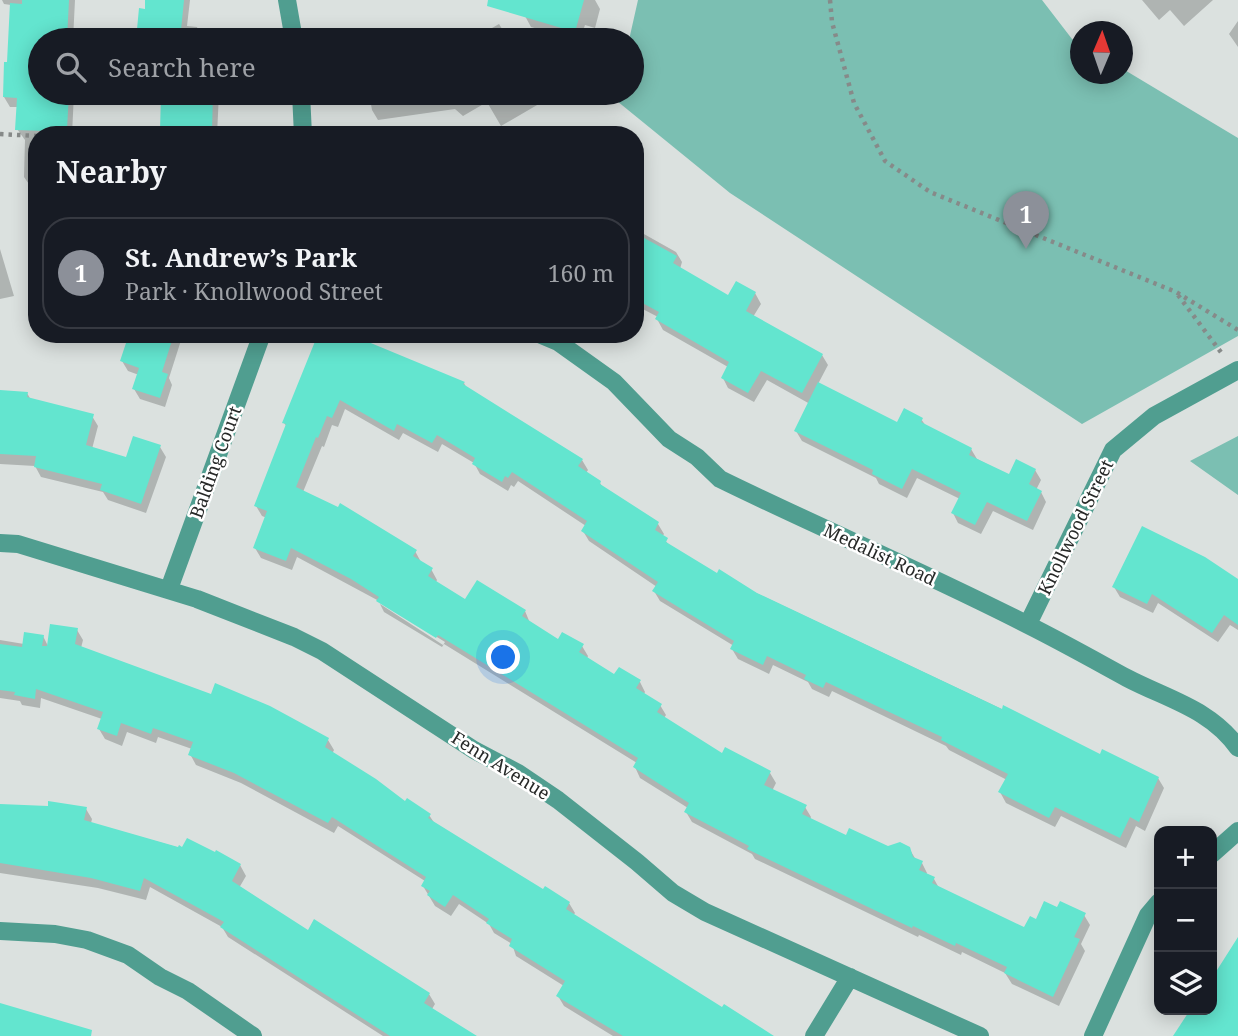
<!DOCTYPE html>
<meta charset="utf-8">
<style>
:root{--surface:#171b24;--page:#20242c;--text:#f1f3f6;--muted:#9ea1a6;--line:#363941;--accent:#8c9099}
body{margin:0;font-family:"Noto Serif",serif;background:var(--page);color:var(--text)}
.controls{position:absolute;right:21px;bottom:21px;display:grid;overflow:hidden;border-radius:14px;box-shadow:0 4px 18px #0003}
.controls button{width:63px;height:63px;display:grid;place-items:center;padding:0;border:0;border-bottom:2px solid var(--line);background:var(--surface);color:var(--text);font:35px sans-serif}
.compass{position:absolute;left:1070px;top:21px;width:63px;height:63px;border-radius:50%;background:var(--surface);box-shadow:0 4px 18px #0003;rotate:2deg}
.you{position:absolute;left:504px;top:658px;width:24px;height:24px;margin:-18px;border:5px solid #fff;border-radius:50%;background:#1a73e8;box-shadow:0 0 0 10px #1a73e833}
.badge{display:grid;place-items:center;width:46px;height:46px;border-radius:50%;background:var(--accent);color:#fff;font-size:23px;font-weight:700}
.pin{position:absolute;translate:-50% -58px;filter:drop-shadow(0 2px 4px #0008)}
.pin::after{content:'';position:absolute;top:37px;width:24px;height:21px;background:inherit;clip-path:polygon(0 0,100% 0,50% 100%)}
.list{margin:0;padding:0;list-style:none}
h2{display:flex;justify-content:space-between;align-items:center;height:91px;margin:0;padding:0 28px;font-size:30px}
h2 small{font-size:23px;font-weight:400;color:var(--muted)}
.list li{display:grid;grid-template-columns:46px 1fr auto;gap:21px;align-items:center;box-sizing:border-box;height:112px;margin:0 14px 14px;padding:0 14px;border:2px solid var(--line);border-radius:28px}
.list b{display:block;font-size:26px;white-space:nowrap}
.list p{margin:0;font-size:23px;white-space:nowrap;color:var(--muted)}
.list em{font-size:23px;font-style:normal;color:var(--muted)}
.icon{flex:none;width:38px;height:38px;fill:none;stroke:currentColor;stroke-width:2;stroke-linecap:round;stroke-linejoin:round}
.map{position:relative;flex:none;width:1238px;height:1036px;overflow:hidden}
.search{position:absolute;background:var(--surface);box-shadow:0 4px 18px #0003;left:28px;top:28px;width:616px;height:77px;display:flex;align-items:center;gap:18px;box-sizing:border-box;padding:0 24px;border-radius:38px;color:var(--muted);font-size:26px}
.panel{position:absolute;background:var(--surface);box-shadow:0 4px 18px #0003;left:28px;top:126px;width:616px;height:217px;border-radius:28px}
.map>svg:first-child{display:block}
.green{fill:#7bbfb2}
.shadow{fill:#0003}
.building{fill:#63e5cf}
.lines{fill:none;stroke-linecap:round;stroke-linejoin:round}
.path{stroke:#868a89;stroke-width:4.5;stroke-dasharray:3.5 5;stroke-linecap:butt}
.minor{stroke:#509e90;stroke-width:18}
.labels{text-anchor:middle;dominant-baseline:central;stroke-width:5;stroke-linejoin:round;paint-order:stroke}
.street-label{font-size:18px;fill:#272928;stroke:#fff}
</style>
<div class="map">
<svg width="1238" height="1036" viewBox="0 0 1238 1036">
<rect width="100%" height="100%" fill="#dbe1df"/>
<path class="green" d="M638 0H1042L1072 39 1080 44V74H1122L1123 69 1238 138V336L1082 424 730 193 617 101 618 93H632V40H629Z
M1238 436V495L1190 461Z"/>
<path class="shadow" d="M2 0H75L73 40H40V93H74L72 135H37V234L30 224 31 187 24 177 25 140 17 129 18 107H10L4 97 9 64 11 5 4 4Z
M147 0H190L187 26 197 27 202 40H138L141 10H146Z
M530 0H595L600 9 595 28 585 25 580 40H577L531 27 525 16Z
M1142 0H1213L1184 26 1170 10 1159 20Z
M1238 21V47L1229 34Z
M499 24 509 40H471Z
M151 93H219L217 135H164L161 131 162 105H157Z
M369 93H539L544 101 501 126 487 102 463 116 455 109 378 120 372 110Z
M635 229 676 252 682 262 680 269 729 297 755 293 761 304 753 317 822 355 828 365 818 384 898 424 921 419 926 426 971 449 977 459 1010 476 1035 470 1041 480 1036 490 1041 492 1046 502 1033 530 993 511 981 534 958 523 953 513 960 499 917 478 907 498 879 484 876 478 802 441 796 431 810 404 767 380 754 402 728 388 723 378 728 367 663 330 657 319 658 317 635 305Z
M0 249 14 296 0 299Z
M131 334H183L169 378 172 385 165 407 140 399 134 389 139 375 128 371 122 361Z
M320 334 464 383 467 389 582 460 588 470 586 473 600 483 603 488 658 524 664 534 662 537 671 547 718 575 1101 756 1158 778 1164 788 1145 831 1136 826 1126 848 1061 816 1055 827 1006 803 1000 792 1007 780 949 750 946 746 832 691 829 697 812 689 808 682 773 665 769 674 738 659 732 649 734 646 660 601 654 591 657 587 589 541 583 531 586 526 518 481 514 487 511 485 508 491 480 474 474 463 442 444 438 452 403 433 399 440 345 409 338 427 332 425 324 447 322 446 303 492 415 551 421 562 431 569 437 580 436 582 466 601 525 611 530 623 559 641 582 646 588 656 587 659 615 676 640 682 645 692 644 694 660 705 666 715 664 718 722 755 770 773 776 783 772 791 805 807 811 817 810 820 847 837 888 848H909L916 860 922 863 927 873 926 875 934 879 939 888 1025 929 1058 909 1084 915 1090 925 1081 944 1085 951 1059 1006 1012 984 1005 973 962 952 961 955 919 935 918 937 755 859 752 854 692 822 686 812 688 808 640 778 635 767 637 763 444 644 442 647 384 612 380 604 443 645 445 642 379 601 297 557 292 570 261 558 255 548 267 518 262 516 256 506 287 427 284 423Z
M0 392 27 393 31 400 92 416 98 426 92 449 127 459 160 447 166 457 146 513 108 500 103 492 41 477 35 466 0 464Z
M1238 581V630L1230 625 1218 642 1158 603 1153 613 1120 597 1114 587Z
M77 630 83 640 81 648 328 740 334 750 332 754 406 803 429 815 435 824 544 891 569 903 575 913 573 916 757 1036H613L564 1006 558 996 564 986 516 956 512 944 494 933 489 924 459 904 451 916 435 906 423 886 425 881 338 826 334 833 241 783 196 765 190 754 192 749 158 737 156 743 127 732 122 746 105 739 99 729 102 719 41 698 40 708 22 705 20 701 0 698V640L24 644 43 636 48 646Z
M0 806 86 809 92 819 91 823 240 865 246 876 239 888 309 932 429 994 435 1004 432 1009 475 1036H383L228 937 222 927 150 887 146 900 98 888 0 873Z"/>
<path class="building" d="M22 0H69L67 39 40 38V93H69L67 129 49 128V131L15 130 17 98 3 97 4 62H7L10 3 22 4Z
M145 0H184L180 40H136L139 8 145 9Z
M488 0H584L575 32 487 6Z
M161 93H213L212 132 160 131Z
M635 233 677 256 673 263 728 295 736 281 756 292 746 311 823 354 802 393 761 371 748 393 721 378 729 362 655 319 659 312 635 299Z
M129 334H174L162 372 168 374 160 398 132 389 139 368 120 361Z
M318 334H349L465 382 463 384 583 459 578 466 601 481 600 484 659 522 655 530 668 538 666 542 717 573 719 569 757 593 1002 709 1003 705 1100 754 1102 749 1159 777 1139 822 1130 817 1120 838 1055 807 1049 818 998 792 1008 774 941 740 942 737 826 682 823 688 804 679 806 675 767 656 763 665 730 649 734 641 652 591 658 582 581 531 587 521 512 472 508 478 505 476 502 482 472 464 475 458 437 435 432 443 397 424 394 431 340 400 332 418 327 416 318 438 316 437 296 487 338 507 340 503 417 550 413 556 433 568 428 576 465 599 477 580 526 610 522 616 558 639 562 632 584 644 579 652 614 674 619 667 641 680 636 688 662 704 657 712 722 753 725 747 771 771 764 785 807 805 802 814 846 835 849 828 888 846 900 842 910 847 913 857 923 861 919 870 935 877 932 883 1024 927 1030 916 1036 919 1044 901 1057 907 1060 901 1086 913 1074 937 1080 939 1053 997 1004 973 1007 967 956 943 955 946 913 926 912 928 747 849 749 846 684 812 689 803 633 767 638 758 438 635 436 638 376 601 379 597 351 579 291 548 286 561 253 548 267 511 254 506 286 424 282 423Z
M818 382 897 422 904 408 923 418 921 422 972 448 969 455 1009 474 1016 459 1036 469 1029 484 1042 491 1027 521 987 502 975 525 951 513 961 493 912 469 902 489 872 474 873 470 794 431Z
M0 390 28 392 27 397 94 414 86 445 126 457 133 436 161 445 141 504 100 490 102 484 34 467 36 456 0 454Z
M1142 526 1205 557 1238 579V625L1224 615 1212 633 1152 594 1147 604 1112 587Z
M50 624 78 628 75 644 211 694 215 683 270 706 329 738 325 747 376 779 405 801 407 798 431 814 428 818 543 889 545 886 570 902 566 909 722 1007 724 1004 774 1036H623L556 996 565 981 509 946 512 939 486 923 489 919 453 895 445 907 427 895 430 891 421 886 426 877 332 817 328 823 234 773 188 755 193 742 153 728 151 734 121 723 117 736 97 729 103 712 36 689 35 699 14 695 15 692 0 690V644L22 647 24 632 44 635 42 646H47Z
M48 801 87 807 84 820 178 847 179 845 182 847 187 838 215 852 216 850 241 864 232 881 308 930 314 919 367 953 430 993 424 1003 477 1036H390L220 927 224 922 144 878 140 891 91 878 0 863V804L48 806Z
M1238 937V1036H1173L1190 1010H1212V978Z
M0 1003 92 1030 91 1036H0Z"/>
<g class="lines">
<path class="path" d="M830 0 832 22 854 103 885 161 930 192 1176 292 1238 330
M0 134 37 136
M1178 295 1223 355"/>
<path class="minor" d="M287 0 294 40
M301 93 303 135
M539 334 558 342 614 382 669 439 697 457 720 479C822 529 927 573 1028 625 1062 642 1094 660 1127 678 1167 699 1211 709 1238 748
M0 543 18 544 197 599 294 637 322 651 474 750 518 773 558 800 637 862 673 893 705 912 980 1036
M169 589 262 334
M1028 624 1113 450 1154 416 1238 370
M1212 854 1238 831
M0 931 55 934 87 940 128 955 160 977 188 991 253 1036
M814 1036 850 977
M1093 1036 1148 915 1159 902"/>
</g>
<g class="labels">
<g class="street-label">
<text transform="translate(215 462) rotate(-70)">Balding Court</text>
<text transform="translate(1075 527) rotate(-64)">Knollwood Street</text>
<text transform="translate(880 554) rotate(25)">Medalist Road</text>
<text transform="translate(501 765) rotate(32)">Fenn Avenue</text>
</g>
</g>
</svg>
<div class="controls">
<button>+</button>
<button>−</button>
<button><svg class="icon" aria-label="layers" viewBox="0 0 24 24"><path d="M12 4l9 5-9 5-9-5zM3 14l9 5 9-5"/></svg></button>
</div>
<svg class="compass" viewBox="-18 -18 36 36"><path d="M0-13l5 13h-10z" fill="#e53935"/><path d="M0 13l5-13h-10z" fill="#9ea1a6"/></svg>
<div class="you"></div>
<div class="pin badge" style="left:1026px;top:249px">1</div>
<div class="search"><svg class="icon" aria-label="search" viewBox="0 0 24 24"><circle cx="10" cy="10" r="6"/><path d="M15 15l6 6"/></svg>Search here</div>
<section class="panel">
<h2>Nearby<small></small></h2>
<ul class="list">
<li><span class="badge">1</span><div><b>St. Andrew’s Park</b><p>Park · Knollwood Street</p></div><em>160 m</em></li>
</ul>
</section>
</div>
